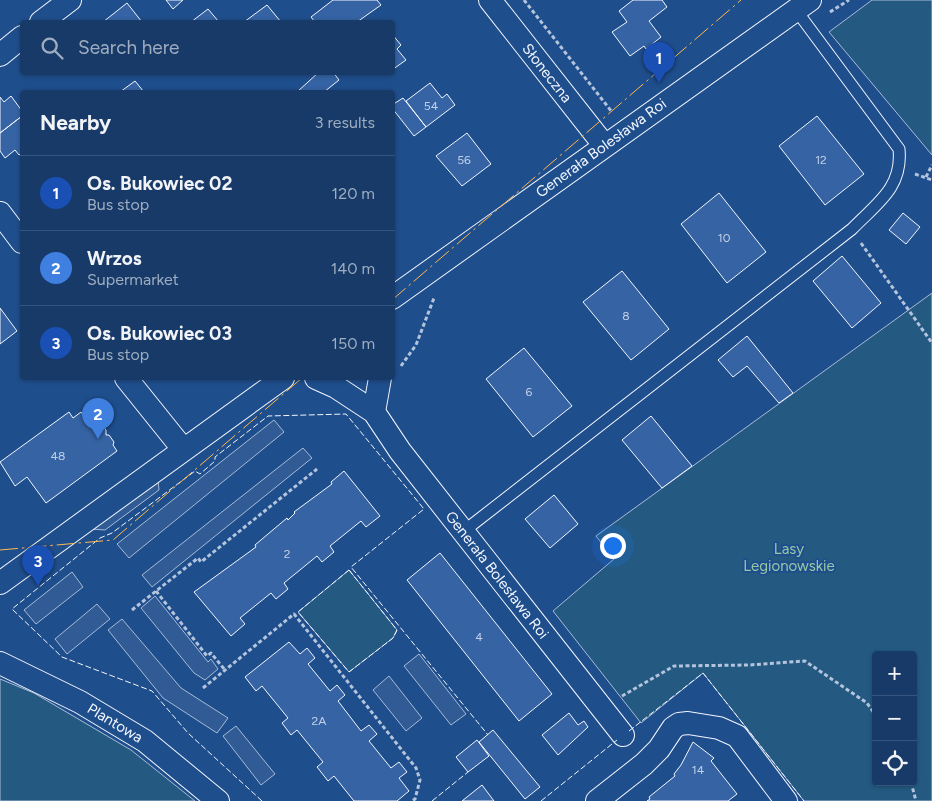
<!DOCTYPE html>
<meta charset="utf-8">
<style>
:root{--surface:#173a69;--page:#244571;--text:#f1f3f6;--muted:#9eadc0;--line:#36547d;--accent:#bca0f2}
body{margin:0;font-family:Figtree,sans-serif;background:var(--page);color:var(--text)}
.controls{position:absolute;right:15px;bottom:15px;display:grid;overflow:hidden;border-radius:5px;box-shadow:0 1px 4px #0004}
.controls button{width:45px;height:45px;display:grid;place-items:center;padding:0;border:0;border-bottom:1px solid var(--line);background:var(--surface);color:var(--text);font:25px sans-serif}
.you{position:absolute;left:612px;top:545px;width:18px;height:18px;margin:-12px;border:4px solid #fff;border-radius:50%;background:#1a73e8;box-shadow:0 0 0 8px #1a73e833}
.badge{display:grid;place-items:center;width:32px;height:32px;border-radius:50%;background:var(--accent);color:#fff;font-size:16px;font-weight:700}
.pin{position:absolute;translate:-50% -41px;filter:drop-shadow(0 1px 2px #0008)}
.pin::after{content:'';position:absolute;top:26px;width:18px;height:15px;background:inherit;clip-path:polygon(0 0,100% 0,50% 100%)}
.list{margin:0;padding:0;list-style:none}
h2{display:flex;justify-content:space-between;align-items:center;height:65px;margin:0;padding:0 20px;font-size:21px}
h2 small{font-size:16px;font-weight:400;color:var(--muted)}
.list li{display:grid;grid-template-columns:32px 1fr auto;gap:15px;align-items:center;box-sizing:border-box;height:75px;padding:0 20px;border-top:1px solid var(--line)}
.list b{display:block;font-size:19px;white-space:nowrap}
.list p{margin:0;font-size:16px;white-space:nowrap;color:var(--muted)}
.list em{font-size:16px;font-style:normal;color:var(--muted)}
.icon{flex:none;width:28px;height:28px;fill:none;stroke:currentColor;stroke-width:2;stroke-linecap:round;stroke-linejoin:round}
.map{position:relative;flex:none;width:932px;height:801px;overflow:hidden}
.search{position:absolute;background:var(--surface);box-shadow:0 1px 4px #0004;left:20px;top:20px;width:375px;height:55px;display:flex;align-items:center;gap:12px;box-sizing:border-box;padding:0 18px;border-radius:5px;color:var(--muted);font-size:19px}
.panel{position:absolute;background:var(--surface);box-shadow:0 1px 4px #0004;left:20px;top:90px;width:375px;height:290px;border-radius:5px}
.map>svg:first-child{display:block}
.green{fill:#245a82;stroke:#a8bbd7;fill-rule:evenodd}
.parking{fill:#305b95;stroke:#a8bbd7}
.building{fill:#3563a3;stroke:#f2f6ff}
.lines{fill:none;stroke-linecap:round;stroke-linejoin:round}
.lane-casing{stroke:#f2f6ff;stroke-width:13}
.street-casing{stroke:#f2f6ff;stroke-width:24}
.path{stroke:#b3c4dc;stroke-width:3;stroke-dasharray:4 2.5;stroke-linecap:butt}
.lane{stroke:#1f4e8c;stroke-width:11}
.street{stroke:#1f4e8c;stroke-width:22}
.fence{stroke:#f2f6ff;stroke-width:1;stroke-dasharray:6 2.5;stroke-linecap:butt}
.power{stroke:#ffb74d;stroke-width:1;stroke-dasharray:18 4 2.5 4;stroke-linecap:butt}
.labels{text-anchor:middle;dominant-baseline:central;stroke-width:4;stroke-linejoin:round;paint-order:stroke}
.number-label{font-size:12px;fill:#c3d1e8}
.street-label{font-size:15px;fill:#f2f6ff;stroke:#1f4e8c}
.park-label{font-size:15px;fill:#97c8a6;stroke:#1f4e8c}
</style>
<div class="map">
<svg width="932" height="801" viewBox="0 0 932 801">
<rect width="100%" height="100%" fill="#1f4e8c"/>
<path class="green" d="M872 0H932V155L829 32Z
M932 293V801H804L703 673 641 723 553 611 614 559 596 536ZM876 655H913V782H876Z
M349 570 397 630 393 638 349 672 298 612Z
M0 679 34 693 131 750 195 801H0Z"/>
<path class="parking" d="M274 420 284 432 129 558 117 544Z
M303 448 312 458 152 587 142 575Z
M158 479 159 490 105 530 91 529Z
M72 572 83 587 36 624 24 610Z
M155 596 208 662 211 659 218 669 205 680 194 673 141 608Z
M97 604 110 619 67 654 55 639Z
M122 619 181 688 228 718 217 733 163 698 108 630Z
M419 654 466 714 451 725 404 666Z
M389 676 422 718 406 731 373 690Z
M236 726 275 774 261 785 223 736Z"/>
<path class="building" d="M166 0H183L173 9Z
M333 0H377L381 5 357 22H315L311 17Z
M633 0H662L667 7 649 21 661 37 646 49 644 46 630 56 612 32 627 22 619 11Z
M127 3 142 22H103Z
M267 5 281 22H244Z
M208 9 219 22H191Z
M392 34 401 45 397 49 406 60 392 70Z
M319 72H333L339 80 324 92H297Z
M135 81 144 92H120Z
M430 83 442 98 447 94 455 105 426 127 406 101Z
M11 96 22 111V116L0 133V97L4 102Z
M403 98 426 127 414 136 392 108V105Z
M22 116V153L19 155 15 150 5 158 0 151V133Z
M817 116 864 174 825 205 779 146Z
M467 133 491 164 462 186 436 156Z
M719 193 766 252 727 283 681 224Z
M903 213 920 227 906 244 889 230Z
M842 256 881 303 852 328 813 281Z
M622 271 669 329 631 360 583 302Z
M0 308 17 331 0 344Z
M747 336 793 393 779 403 747 366 733 377 718 360Z
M524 348 572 406 533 437 486 379Z
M69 412 73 418 81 412 88 422 93 418 97 424H101L106 430V435H109L114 442 113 445 117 451 46 503 27 477 15 486 0 462Z
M651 416 692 466 662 488 622 440Z
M344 471 380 516 366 527 361 521 330 546 334 552 322 562 317 556 284 583 288 589 276 599 271 593 240 618 245 624 231 636 194 592 256 547 255 545 287 518 288 520 295 513 294 512 332 484 331 482Z
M554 495 578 524 550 548 525 519Z
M440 553 552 694 519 721 407 580Z
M289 642 300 654 307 648 315 658 308 664 330 691 337 685 345 695 338 701 361 731 369 725 377 734 369 741 391 768 399 762 407 772 399 778 409 791 397 801H354L334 776 328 781 317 767 323 762 297 730 291 735 282 723 288 718 262 686 256 691 245 677Z
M569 713 578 725 584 721 588 727 558 755 542 735Z
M493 730 540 787 525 799 479 742Z
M477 740 489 756 468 772 456 757Z
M693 742 714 758 711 761 737 794 728 801H647L650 799 649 797 675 776 674 774 681 765Z
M482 785 494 801H462Z"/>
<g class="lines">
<defs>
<path id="lane" d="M464 531 852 229C876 204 903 188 899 149L796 10"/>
<path id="street" d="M490 0 604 145
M41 22 70 0
M0 55 22 37
M0 213 22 242
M392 298 810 0
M126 378 183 449
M316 378 336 387 374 412 400 451 623 735
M374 412 380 378
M0 583 283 378
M0 663 80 702 145 741 218 801
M597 801 644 764 659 749 673 728 679 724 688 723 719 728 737 736 786 801"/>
</defs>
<use href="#lane" class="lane-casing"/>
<use href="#street" class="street-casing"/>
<path class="path" d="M524 0 612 112
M830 12 849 0
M915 174 932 180
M926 177 932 165
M861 243 932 343
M401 366 416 345 434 298
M156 591 207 656 211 653 225 670
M132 610 198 558 201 562 317 469
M203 688 294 614 416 768 420 780 415 799 412 801
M622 696 674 666 749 665 805 661 867 703 876 716
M911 782 916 801"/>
<use href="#lane" class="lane"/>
<use href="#street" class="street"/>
<path class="fence" d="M349 570 397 630 393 638 349 672 298 612Z
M629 731 703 673 804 801
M262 801 188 733 152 691 62 657 12 609 100 538 112 533 195 471 200 474 215 461V457L268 416 346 414 424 509 351 567 488 735
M432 801 468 772
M541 801 617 740"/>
<path class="power" d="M392 300 741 0
M0 550 113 540 302 378"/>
</g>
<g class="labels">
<g class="number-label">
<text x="431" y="106">54</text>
<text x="464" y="160">56</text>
<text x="821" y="160">12</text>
<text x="724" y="238">10</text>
<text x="626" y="316">8</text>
<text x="529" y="392">6</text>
<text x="58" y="456">48</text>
<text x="287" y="554">2</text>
<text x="479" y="637">4</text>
<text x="319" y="721">2A</text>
<text x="698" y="770">14</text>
</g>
<g class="street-label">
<text transform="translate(547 73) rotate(52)">Słoneczna</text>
<text transform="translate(601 148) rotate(-36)">Generała Bolesława Roi</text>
<text transform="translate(497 575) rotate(52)">Generała Bolesława Roi</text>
<text transform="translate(115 723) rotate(31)">Plantowa</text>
</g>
<g class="park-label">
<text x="789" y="549">Lasy<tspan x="789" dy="17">Legionowskie</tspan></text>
</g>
</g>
</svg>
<div class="controls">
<button>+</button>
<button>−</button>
<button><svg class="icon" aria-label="locate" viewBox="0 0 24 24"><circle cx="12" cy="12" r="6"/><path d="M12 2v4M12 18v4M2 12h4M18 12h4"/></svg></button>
</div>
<div class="you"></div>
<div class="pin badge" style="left:659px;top:83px;background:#1a4fb4">1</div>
<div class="pin badge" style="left:98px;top:439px;background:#3f7fe0">2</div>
<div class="pin badge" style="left:38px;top:586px;background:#1a4fb4">3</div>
<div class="search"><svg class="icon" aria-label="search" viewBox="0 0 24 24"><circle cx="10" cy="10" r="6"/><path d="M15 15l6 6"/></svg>Search here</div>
<section class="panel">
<h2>Nearby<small>3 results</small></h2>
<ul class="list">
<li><span class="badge" style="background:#1a4fb4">1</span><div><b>Os. Bukowiec 02</b><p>Bus stop</p></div><em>120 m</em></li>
<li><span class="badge" style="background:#3f7fe0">2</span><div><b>Wrzos</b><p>Supermarket</p></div><em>140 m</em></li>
<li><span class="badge" style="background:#1a4fb4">3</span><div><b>Os. Bukowiec 03</b><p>Bus stop</p></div><em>150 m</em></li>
</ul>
</section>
</div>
